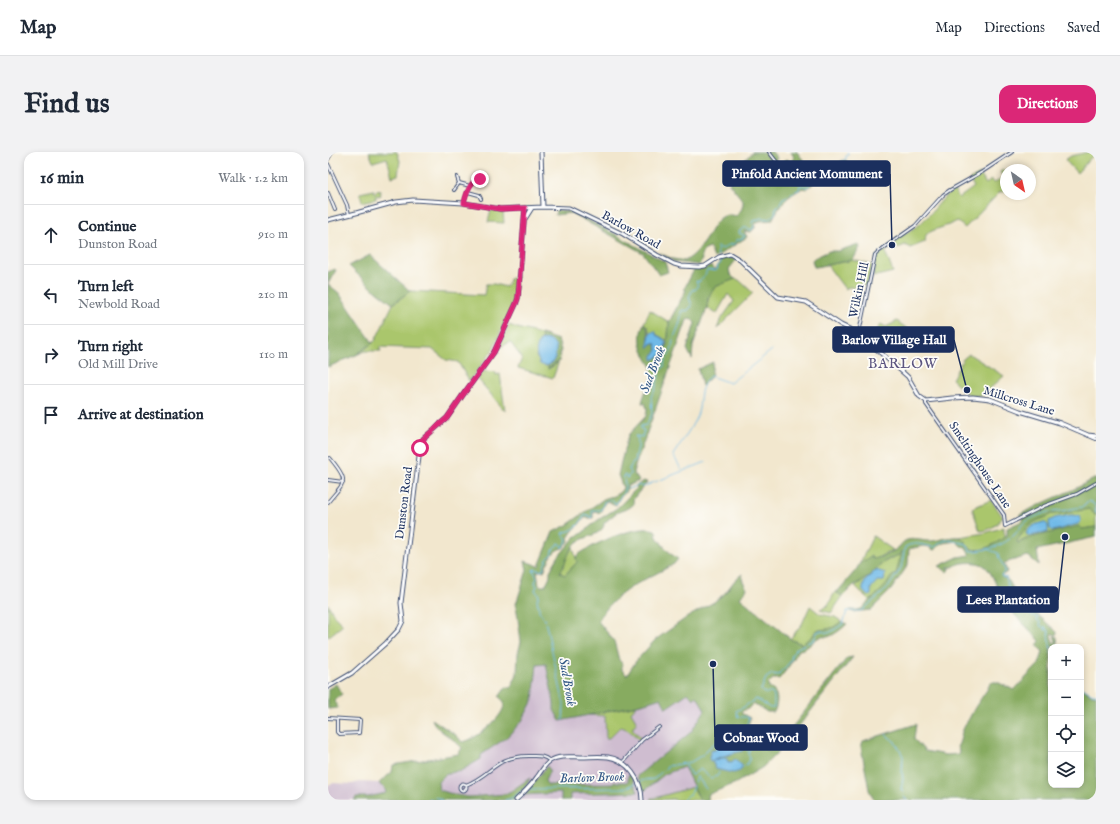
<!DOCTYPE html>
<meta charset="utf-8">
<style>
:root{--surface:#fff;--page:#f2f2f3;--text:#1f2937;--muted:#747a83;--line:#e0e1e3;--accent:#db2777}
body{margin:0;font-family:"IM FELL English",serif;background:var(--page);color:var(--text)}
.controls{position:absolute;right:12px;bottom:12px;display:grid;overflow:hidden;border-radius:8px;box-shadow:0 2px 6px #0003}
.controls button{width:36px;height:36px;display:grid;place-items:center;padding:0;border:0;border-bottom:1px solid var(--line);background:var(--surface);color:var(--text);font:20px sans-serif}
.compass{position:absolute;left:672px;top:12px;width:36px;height:36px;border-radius:50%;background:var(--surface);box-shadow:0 2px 6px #0003;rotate:146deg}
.stop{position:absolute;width:12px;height:12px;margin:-9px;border:3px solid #db2777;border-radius:50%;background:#fff}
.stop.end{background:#db2777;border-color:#fff;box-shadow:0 1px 4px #0008}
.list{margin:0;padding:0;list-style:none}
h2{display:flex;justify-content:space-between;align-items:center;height:52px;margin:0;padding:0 16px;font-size:17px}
h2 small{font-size:13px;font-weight:400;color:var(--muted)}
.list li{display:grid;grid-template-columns:26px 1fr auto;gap:12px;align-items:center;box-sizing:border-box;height:60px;padding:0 16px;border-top:1px solid var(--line)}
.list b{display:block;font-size:15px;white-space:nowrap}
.list p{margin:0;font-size:13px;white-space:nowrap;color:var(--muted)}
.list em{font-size:13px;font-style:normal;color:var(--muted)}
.icon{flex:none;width:22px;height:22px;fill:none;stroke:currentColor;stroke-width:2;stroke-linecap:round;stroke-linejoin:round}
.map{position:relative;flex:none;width:768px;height:648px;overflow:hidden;border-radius:12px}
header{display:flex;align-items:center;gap:24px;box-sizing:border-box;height:56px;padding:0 20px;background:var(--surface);border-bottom:1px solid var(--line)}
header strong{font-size:19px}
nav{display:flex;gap:22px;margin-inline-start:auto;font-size:14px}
.intro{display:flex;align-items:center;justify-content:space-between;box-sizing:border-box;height:96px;padding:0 24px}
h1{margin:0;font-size:28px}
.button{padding:10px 18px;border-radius:12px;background:var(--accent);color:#fff;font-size:14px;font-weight:700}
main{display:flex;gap:24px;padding:0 24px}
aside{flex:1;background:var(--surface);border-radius:12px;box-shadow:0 2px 6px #0003}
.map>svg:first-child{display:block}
.industrial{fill:#cfbdd0}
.green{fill:#aac66c;stroke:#627a65}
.forest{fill:#87ab60;stroke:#516d5f;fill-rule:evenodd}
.water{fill:#6fbae8;stroke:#4574a3}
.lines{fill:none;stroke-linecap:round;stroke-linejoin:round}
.stream{stroke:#6fbae8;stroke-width:1}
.street-casing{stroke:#3b4b6f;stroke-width:4}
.secondary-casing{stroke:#3b4b6f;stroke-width:5}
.street{stroke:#fff;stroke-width:2}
.secondary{stroke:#fff;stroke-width:3}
.route{stroke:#db2777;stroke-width:5}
.labels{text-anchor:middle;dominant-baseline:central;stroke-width:3.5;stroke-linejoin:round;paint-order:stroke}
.street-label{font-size:12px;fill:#1b2f5e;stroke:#fdfcf7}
.water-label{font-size:13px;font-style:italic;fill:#345987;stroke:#fdfcf7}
.quarter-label{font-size:14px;letter-spacing:1px;fill:#5c5580;stroke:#fdfcf7}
.leader{fill:none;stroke:#1b2f5e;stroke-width:1.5}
.callout-dot{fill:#1b2f5e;stroke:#fdfcf7;stroke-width:1.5}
.callout{fill:#1b2f5e;stroke:#1b2f5e;stroke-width:1.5}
.callout-label{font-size:13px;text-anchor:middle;font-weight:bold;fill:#fff}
</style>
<header>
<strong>Map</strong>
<nav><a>Map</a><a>Directions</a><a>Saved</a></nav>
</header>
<div class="intro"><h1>Find us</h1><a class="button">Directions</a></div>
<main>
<aside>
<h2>16 min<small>Walk · 1.2 km</small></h2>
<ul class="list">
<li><svg class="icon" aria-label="ahead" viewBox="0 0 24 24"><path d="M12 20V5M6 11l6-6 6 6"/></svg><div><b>Continue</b><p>Dunston Road</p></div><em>910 m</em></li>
<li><svg class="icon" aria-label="left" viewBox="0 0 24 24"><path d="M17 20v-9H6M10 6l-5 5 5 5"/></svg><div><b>Turn left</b><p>Newbold Road</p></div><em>210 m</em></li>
<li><svg class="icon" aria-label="right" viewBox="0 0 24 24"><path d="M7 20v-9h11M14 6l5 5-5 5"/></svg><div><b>Turn right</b><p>Old Mill Drive</p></div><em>110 m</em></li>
<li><svg class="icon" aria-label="arrive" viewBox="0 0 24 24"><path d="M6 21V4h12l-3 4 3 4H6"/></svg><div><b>Arrive at destination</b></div></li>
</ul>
</aside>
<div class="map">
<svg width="768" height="648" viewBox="0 0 768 648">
<rect width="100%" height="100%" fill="#fdfcf7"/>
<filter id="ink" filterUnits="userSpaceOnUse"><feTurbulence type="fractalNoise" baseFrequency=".025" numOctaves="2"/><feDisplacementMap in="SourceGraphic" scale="8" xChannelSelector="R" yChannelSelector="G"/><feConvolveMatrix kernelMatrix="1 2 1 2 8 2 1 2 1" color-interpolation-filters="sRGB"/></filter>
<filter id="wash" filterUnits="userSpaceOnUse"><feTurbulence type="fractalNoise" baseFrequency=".012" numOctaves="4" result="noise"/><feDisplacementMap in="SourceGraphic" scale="16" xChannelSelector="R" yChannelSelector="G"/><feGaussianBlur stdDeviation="0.9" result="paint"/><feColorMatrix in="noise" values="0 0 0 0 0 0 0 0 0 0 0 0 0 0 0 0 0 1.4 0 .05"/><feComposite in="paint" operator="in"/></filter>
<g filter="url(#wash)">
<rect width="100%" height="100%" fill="#f2e7ce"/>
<path class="industrial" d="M218 512 226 551V558L232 569 314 552 333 546 338 556 360 541 369 544 377 558 363 580 309 624 316 639 337 622 356 614 372 648H186L199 633 201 627 177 642 141 645 128 643 111 638 110 630 117 623 129 619 131 620 153 607V603L178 586 194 569 205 548 209 513Z
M32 630 51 631 53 634 56 635 58 641 40 645H28L26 648H3L0 647V633L6 631 24 632Z"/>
<path class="green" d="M41 0H69L72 9 70 23 64 25 59 6 45 10Z
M760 0H768L749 21 737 8 743 4Z
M675 18 678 19V37L675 41 673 39 637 76 629 69C622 74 601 78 598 83 597 85 598 88 597 90L582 96 577 93 565 98 561 97 562 93 564 94 565 93 564 91C574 82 588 77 597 67 608 57 613 46 626 38L631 46 646 35 641 28 652 22 658 32 663 28 667 31 675 25 672 20Z
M46 38 47 41 50 38 52 39 53 43 51 44 48 43V47L34 50 32 41Z
M163 58 175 59 176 71 160 70Z
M559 96 558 102 565 120 545 125 548 104Z
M525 108 544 113 540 134 528 132 527 136 521 135 517 137 499 113Z
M189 124 186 151 164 199 141 229 130 210 118 208 104 197 51 195 53 199H37L28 203 47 189 65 152 82 139 156 143 158 132H166L178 135 182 127Z
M407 127 411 128 425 141 389 177 392 169 406 149 400 142 389 161 379 156C381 135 389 133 407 127Z
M322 158 341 170 340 186 338 188 324 180 322 182 320 175 316 171Z
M569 169 582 179 573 189 566 185 554 199 543 187 553 172 558 175Z
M181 173 189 176 213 182 214 188 211 190 208 205 217 214 220 213V217L227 213 231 209 225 226 190 216 194 206 182 190 171 196Z
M641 202 676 224 655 243 642 244 624 227 635 207Z
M156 219 168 220V223L172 222 177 259 149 226Z
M663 348 675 365C669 372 663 379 652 379L644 356Z
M757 357H761L768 364V375L701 386 689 391V388C694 382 700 373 708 369 714 366 718 366 723 362 731 362 751 360 757 357Z
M676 375V380L678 385C670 390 653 403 642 396 638 393 637 388 631 385L657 381Z
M545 384 565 398 547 407H544L543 405 532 411Z
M245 395 249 410 237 423 231 421 236 415 238 405Z
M575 398 568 422 563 425 559 432 544 447 541 448 527 434 541 424 556 410 565 405Z
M507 440 515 444 503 461 492 458 500 453Z
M0 452 7 465 15 473 0 485Z
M482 454 492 462 507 465 513 469C505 478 499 477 488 478L485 484 474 492 462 487 474 472Z
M309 553 303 560 309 570 304 576 313 586 311 588C305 582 300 576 292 575L281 586H278L277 564 260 563Z
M365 635 372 648H346V647L322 648 323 646H327Z"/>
<path class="forest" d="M424 0H444L449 6 447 9 455 18H460L456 8 459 7 463 10 466 5 463 0H469L476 9 472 11 467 25 469 26C480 23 488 21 494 11L496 12 497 17 511 11 515 8 519 9C517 14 511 17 506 17 502 24 496 24 488 24L489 27 485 29 484 33 478 37 475 36C458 45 453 51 444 68L431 69 427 72V76L423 80 416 79 419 85 386 106 382 96 377 98 373 102 374 107 371 113 347 110 331 101 345 107 357 109C365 104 370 99 375 91 384 79 389 58 408 64 413 59 415 56 415 49L401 31 410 16Z
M228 58 244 60 285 81 337 110 340 120 331 123 315 101 243 61 227 63Z
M530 92 532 95 525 108 488 115H486L484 108 486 106 501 99H510Z
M42 103 82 139 65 152 44 136 21 114Z
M396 105 409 107 401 117 402 122 407 127 387 135 380 146 379 156 365 194 364 207 359 197 367 171 363 166 359 168 305 320 311 329 299 334V338L291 347 288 353H285L279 349C274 352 275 358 271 361L268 359 265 360V366H256C251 374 244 378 240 386L241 389 235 396C224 397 220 411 216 419H209L211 433 213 434H217L222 424V419L230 405 247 385 253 382 270 368 289 356 309 336 308 334 315 329 319 330 306 346 305 349 306 352 301 356 288 361 276 371C277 383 254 385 248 391 241 398 240 405 236 413 235 416 233 418 232 421L237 423 249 410 248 405 251 402C268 391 308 372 327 378L329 381 328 383C334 393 340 400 350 407L346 412C316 429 289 437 270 469L286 489 291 508 294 511V518L299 523 308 509 327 488 358 466 386 450 397 441 407 428 414 422V427L419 437 412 446 464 488 474 492 485 484 488 478C499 477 505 478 513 469L519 472C514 477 506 483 500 485 496 485 494 484 490 486 484 490 480 497 471 498 465 508 459 518 451 527H445L440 532 441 536C451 539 450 552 446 560H439L425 551 420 557 416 558 413 561 422 566 419 579 426 585 428 591 440 598 445 597 465 574 519 506 525 505 453 597 435 615 408 631 379 643 380 648H372L356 615 337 622 316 639 309 624 363 580 377 558 369 544 365 547 360 541 338 556 333 546 314 552 232 569 226 558V551L218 512 209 513 205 548 194 569 178 586 153 603V607L131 620 129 619 117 623 110 630 111 638 128 643 141 645 177 642 183 639 202 626 199 633 186 648H26L28 645H40L58 641 56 635 53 634 51 631 64 620 65 613 130 602 134 596C131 593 128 590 124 587 117 581 107 577 104 567L129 584 134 590C146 589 175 566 176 553 177 549 173 547 171 545L178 535 183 536 189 522 190 501 193 490 188 452 199 418 197 409 211 414 225 380 239 373 277 346 286 344 292 340 295 336 290 323 293 310 300 283 318 264 319 257 317 251H314C316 240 322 232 326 222L323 218 324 215C315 201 308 188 316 171 322 178 320 185 322 194L325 191 328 192 329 198 325 204 328 206 334 203 339 192 338 188 340 186 341 170 358 138 356 137 366 118 375 117 383 114 387 118 392 111 390 106ZM416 586 402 603 395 604 383 608V599L387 598 397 590ZM394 606H398L400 610H404L398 619 388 617 384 609Z
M7 117 8 118 0 132 11 141 45 191 28 203 0 215V120Z
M213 182 230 188 233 198 231 209 220 217V213L224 211 226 191 220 188H214Z
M385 210 383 225 374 234 370 217Z
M768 326V364L761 357 731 362H723C718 366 714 366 708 369 700 373 694 382 689 389L690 391 701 386 751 374 754 377 768 375V385L709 398 711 413 700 404 676 411 679 420 673 424 681 429 690 445 729 480V482L727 483 724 481 723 484 726 492 728 489 726 484 729 485 730 494 728 495H723V633H753V535L764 543H768V648H546L541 638 533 595 535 589 588 572 586 587 597 599 618 603 630 602 631 599 629 595C633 589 632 586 634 580 636 574 640 569 643 563 648 551 658 542 663 530H669L686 538 711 512 715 500 709 493 712 489C700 475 685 464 675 447 670 439 664 418 655 413 647 409 631 410 625 415H619V417L623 416 619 420 611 414 630 405 642 403 637 395 633 394 628 389 615 391 606 398 603 397 602 395 595 394 581 397 580 413 563 438 543 458 524 460 522 458C539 459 533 453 544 447L559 432 563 425 568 422 574 399 571 403 556 410 541 424 534 429 526 433 515 444 507 440 510 439 528 418 532 411 543 404 544 407C554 406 565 400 572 394 574 391 576 389 579 388 587 386 594 389 601 389 611 389 621 384 631 385 637 386 638 393 642 396 653 403 670 389 679 384V376L696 368 691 363C716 349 743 340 768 326Z
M8 532 14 542 6 548 10 556 0 557V537Z
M219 614 222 618 217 629 220 633 286 632V630H300V623H303L310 640 242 642V648H233V641L196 643Z"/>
<path class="water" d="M324 180H328V183C340 187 339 192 334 203L331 204 325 208V204L329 198 328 192 325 191 323 192 321 196 320 192 322 182Z
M217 187 223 189 228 194C228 203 228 211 217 214L212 212C208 202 207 201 211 190Z
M743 363 751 364 753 369 750 372 725 379 722 377 721 369 727 366Z
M716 370 720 373V380L702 384 698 382C701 374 708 372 716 370Z
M548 418 557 421C556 424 557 426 556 429H549L543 436V443L540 444 535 439C534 429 542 424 548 418Z
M416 586 418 593 414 599 395 604 382 609 381 605 383 599 387 598 398 590Z
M394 606H398L400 610H404L407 607 413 612 414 615 412 619 405 621 388 617 384 609Z"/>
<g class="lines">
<path class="stream" d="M390 104 389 94 395 97C396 96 397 95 399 94 403 91 407 94 409 88L413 87 417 84 414 82H412L411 80 415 76H420L422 78 425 77 426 73 424 70 433 66 441 67 447 62 448 56 451 53 455 46C460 45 463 40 471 38L472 33 480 35 482 30V25L494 20 497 21C503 15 511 12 518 7V4L521 2 519 0
M353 317 345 303C352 292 361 280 367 268 376 251 367 240 382 224L402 231 444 198
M300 337 311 333 314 335 378 310
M659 397 670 401C670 408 676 412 677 419L673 424 676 426 678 425 681 439 686 444 685 447 692 452 704 464H707L710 465 709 468 712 470 713 475H718L717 478H721L720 484 723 497
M723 500V501
M753 535 765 542H768
M235 568 236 552 217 468 211 459V453H210L209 448 211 443 207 438 209 434 207 431 209 425 205 418 208 417 214 419 215 418C216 413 219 405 224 403V399L231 391 234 393V396L238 391 239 387 235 382 237 380C246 379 252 372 256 364L260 363 263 366 264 365V358H273L276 350 279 348H284L288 352C295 340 300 338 295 325L297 323 299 326 303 321 300 318 305 311 308 309 306 305 309 302V298L310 296V287L307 284 314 285 316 278 313 277V274L318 273 324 262 323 244 327 238 332 218 336 215C336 208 339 207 342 201 344 197 344 192 345 188 348 179 354 170 353 160L355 158 359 159 364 154 361 145 365 137 367 138 370 134 368 129 371 130C374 125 379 124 378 119 382 117 385 120 389 118L390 113 393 111 392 107
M410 580 411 583 413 585 421 583C425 589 423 595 420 601L422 606 419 612 414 615
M558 582C560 585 564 587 567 590 570 594 572 599 575 604L574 621 575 627 573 638 576 641 575 644 579 648
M417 595 420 599
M357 612 363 623H364L372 617 383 626C387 624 390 626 391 620
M369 624 378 637
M311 630 316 628 326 627 340 614 363 610 374 603 383 594 402 579 406 580 417 577 421 567 419 565H410L408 559 416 555 427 547 430 548 442 556H446V544L444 541H436L433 538 438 526 444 522 450 523 463 509 464 502 469 496 486 488 489 480 492 479 501 481 512 474 515 472 519 459H533L559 437 573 416 577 395C588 388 598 395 607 395L615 389 620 388 639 392 642 399C658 399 676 394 687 382 692 377 691 374 699 369 704 365 719 360 725 359 728 358 731 359 734 359 741 358 748 355 755 355L761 349 766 352 768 361
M201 637 298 636 308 631
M101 648 107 645 114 648
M177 648C186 647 189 640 197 638
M355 648 364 640 369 624"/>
</g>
</g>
<g filter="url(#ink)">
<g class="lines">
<defs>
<path id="street" d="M441 0 452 14 462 24 471 22
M0 7 4 0
M0 12 19 53 21 63
M129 25 131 31 142 34
M126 38 131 31
M140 40 151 43 153 47
M0 41 7 58
M136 51C138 42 142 28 152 27
M532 176 536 185
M530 181 532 176 547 103 550 100 587 74 615 43 622 38 654 20 684 0
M598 249V252L676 363 677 374 716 354 749 342 768 331
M761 284 768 287
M0 328 15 330
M0 350C17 329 22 330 2 306
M0 566 32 568 31 581 11 582 9 580V567
M294 611 314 588 331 575
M131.5 635a3.5 3.5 0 1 1 7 0a3.5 3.5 0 1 1-7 0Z
M138 633C165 622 167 604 201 604 210 604 215 603 222 609"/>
<path id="secondary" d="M213 0 215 55
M197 67 204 56
M0 68 28 61 68 50 85 48 136 51 172 57 215 55 241 56 295 82 329 103 346 112 353 114 371 115 377 114 391 105 402 102 412 108 450 145 478 150 513 173 530 181 570 216 580 225 591 244 598 249 624 246 645 245 662 247 692 259 732 271 760 283 768 284
M0 535 24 521 58 491 71 477 75 469 73 451 92 296 95 287 119 266 137 240 166 200 188 152 190 146 197 56
M188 648C195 641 203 634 209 625 213 620 216 613 222 609 231 603 243 605 253 605 262 605 271 604 280 605 300 608 314 629 314 648"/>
</defs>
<use href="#street" class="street-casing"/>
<use href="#secondary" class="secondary-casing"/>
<use href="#street" class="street"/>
<use href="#secondary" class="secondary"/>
</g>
</g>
<g class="lines" filter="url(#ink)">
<path class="route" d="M92 296 95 287 119 266 137 240 166 200 188 152 190 146 197 56 172 57 136 51C138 42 142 28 152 27"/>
</g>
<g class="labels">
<g class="street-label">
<text transform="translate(303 78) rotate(29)">Barlow Road</text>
<text transform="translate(531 138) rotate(-78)">Wilkin Hill</text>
<text transform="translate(691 249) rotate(17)">Millcross Lane</text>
<text transform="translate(652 313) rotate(56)">Smeltinghouse Lane</text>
<text transform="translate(76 351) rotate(-83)">Dunston Road</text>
</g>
<g class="water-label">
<text transform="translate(325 218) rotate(-69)">Sud Brook</text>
<text transform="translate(239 530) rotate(80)">Sud Brook</text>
<text transform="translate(264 626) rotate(-2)">Barlow Brook</text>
</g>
<g class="quarter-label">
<text x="575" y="212">BARLOW</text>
</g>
</g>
<path class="leader" d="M564 93L562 22M639 238L626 188M737 385L730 448M385 512L387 585"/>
<g class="callout-dot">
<circle cx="564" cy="93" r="4"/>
<circle cx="639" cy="238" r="4"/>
<circle cx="737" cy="385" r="4"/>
<circle cx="385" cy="512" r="4"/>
</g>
<g class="callout">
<rect x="395" y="9" width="167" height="25" rx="4"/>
<rect x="505" y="175" width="121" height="25" rx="4"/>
<rect x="630" y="435" width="100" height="25" rx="4"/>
<rect x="387" y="573" width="92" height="25" rx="4"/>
</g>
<g class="callout-label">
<text x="479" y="26">Pinfold Ancient Momument</text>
<text x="566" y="192">Barlow Village Hall</text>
<text x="680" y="452">Lees Plantation</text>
<text x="433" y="590">Cobnar Wood</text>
</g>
</svg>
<div class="controls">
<button>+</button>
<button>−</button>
<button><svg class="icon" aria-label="locate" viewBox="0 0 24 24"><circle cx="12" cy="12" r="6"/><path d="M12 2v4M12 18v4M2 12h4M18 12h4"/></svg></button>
<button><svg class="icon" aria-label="layers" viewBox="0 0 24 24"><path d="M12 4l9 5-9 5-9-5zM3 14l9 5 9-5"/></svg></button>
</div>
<svg class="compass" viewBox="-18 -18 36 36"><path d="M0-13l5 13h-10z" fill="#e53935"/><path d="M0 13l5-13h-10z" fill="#747a83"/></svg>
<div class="stop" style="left:92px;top:296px"></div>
<div class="stop end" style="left:152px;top:27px"></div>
</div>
</main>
